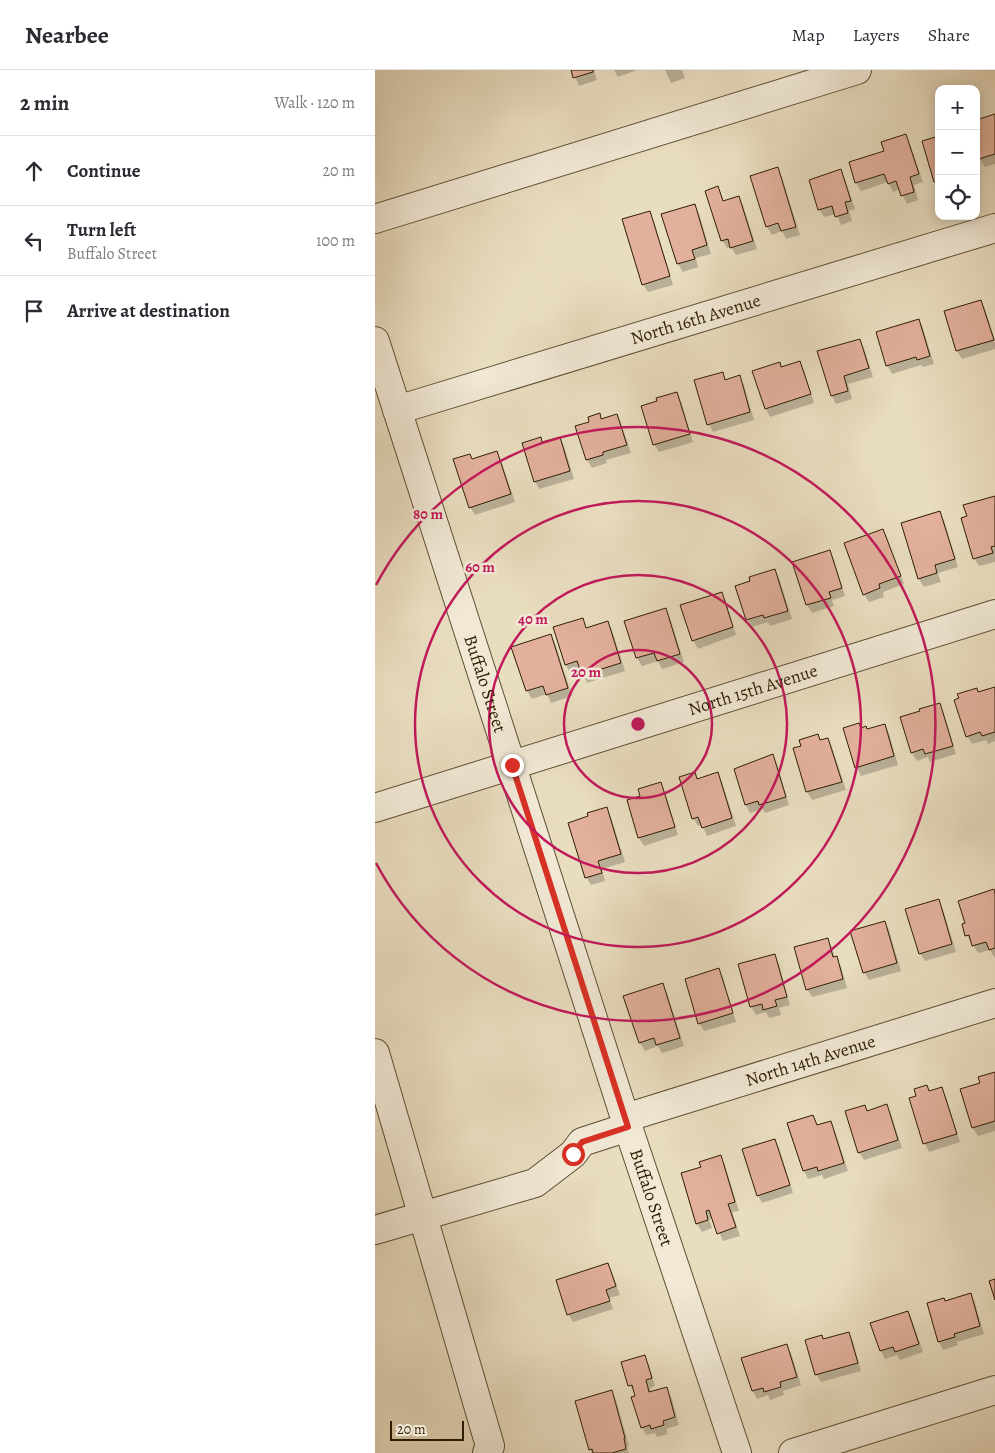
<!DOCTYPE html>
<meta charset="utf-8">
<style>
:root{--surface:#fff;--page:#f2f2f3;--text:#2b2b33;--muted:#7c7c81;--line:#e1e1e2}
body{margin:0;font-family:Alegreya,serif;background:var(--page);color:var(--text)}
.controls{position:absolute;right:15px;top:15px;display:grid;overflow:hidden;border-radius:10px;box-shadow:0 2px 12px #0003}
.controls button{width:45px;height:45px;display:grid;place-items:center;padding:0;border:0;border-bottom:1px solid var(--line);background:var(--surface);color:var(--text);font:25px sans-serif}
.scale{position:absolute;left:15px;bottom:12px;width:74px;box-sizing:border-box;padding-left:5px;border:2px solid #2f1d02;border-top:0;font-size:14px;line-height:18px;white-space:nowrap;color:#2f1d02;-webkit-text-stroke:4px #f1e9d6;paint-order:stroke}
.stop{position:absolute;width:15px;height:15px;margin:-11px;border:4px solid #d93025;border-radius:50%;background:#fff}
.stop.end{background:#d93025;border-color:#fff;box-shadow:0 1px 5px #0008}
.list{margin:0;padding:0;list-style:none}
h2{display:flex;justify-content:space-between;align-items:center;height:65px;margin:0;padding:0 20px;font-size:21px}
h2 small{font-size:16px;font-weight:400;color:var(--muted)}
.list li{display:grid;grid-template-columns:32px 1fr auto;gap:15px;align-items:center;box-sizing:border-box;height:70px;padding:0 20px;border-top:1px solid var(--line)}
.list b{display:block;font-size:19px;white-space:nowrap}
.list p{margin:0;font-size:16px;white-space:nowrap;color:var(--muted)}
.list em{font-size:16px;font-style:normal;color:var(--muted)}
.icon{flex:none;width:28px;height:28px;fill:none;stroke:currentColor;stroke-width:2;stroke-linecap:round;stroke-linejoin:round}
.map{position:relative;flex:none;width:620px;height:1383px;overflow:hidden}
header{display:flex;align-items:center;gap:30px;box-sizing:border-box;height:70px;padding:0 25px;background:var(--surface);border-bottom:1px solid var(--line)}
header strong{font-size:24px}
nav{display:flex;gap:28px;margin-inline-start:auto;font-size:18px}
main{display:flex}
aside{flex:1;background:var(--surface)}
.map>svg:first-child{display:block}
.shadow{fill:#0003}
.building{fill:#e2b09c;stroke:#2f1d02}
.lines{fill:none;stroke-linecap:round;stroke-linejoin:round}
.minor-casing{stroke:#5e4d32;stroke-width:30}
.minor{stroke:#f1e9d6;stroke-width:28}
.route{stroke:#d93025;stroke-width:6}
.ring{fill:none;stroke:#c2185b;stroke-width:2.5}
.labels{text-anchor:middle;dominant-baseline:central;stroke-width:5;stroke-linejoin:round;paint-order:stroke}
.street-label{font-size:18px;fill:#2f1d02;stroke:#f1e9d6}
.centre{fill:#c2185b;stroke:#f1e9d6;stroke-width:2.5}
.ring-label{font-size:15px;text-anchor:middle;font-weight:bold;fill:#c2185b;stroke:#f1e9d6;stroke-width:5;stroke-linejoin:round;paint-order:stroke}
</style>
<header>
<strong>Nearbee</strong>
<nav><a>Map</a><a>Layers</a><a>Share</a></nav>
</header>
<main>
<aside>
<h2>2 min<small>Walk · 120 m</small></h2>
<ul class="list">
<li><svg class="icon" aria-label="ahead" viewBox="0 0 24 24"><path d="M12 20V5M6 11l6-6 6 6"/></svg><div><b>Continue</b></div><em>20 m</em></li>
<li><svg class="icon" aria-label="left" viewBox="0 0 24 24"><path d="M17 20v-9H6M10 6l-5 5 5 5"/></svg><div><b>Turn left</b><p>Buffalo Street</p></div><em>100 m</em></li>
<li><svg class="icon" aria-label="arrive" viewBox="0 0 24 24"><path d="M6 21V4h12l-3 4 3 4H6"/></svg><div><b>Arrive at destination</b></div></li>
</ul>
</aside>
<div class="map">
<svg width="620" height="1383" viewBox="0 0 620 1383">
<rect width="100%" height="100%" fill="#e9ddc0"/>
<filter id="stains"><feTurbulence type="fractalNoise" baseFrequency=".004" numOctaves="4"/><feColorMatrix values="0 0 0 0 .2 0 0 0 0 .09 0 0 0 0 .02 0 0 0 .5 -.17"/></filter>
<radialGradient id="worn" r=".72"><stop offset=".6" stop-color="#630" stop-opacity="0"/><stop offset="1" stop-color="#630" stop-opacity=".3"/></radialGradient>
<path class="shadow" d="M197 0H222L219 1 222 10 204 16Z
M239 0H262L243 7Z
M290 0H307L310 8 296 13Z
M620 46V94L610 97 605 89 601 75Z
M531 66 535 74 548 112 539 115 543 130 532 134 525 119 518 122 513 112 486 121 481 113 475 93 510 82Z
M402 99 407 107 425 165 411 169 407 161 397 165 392 157 377 107Z
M466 101 470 109 480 139 474 141 477 151 466 155 461 144 449 147 444 139Z
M343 118 349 132 364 127 368 135 382 179 361 185 356 177 352 178 347 170Z
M319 135 324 143 336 184 321 188 323 197 308 202 303 194 288 145Z
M274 143 279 151 298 215 273 222 268 214Z
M606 231 610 239 620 270V279L587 289 582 281 570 242Z
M544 250 548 258 559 294 548 297 546 295 517 304 512 295Z
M484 270 489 278 498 307 473 314 477 329 461 334 457 326Z
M424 292 429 300 439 333 395 347 391 339 404 293 407 298Z
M347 303 351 311 364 307 369 315 379 350 338 362 334 354Z
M301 323 306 331 318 372 284 382 279 374Z
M224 345 227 350 242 345 246 353 256 383 231 390 232 393 217 398 212 390 202 357 215 352Z
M185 368 189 376 199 409 164 419 160 411Z
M122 382 126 390 140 432 100 445 95 437 97 390Z
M620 427V492L604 496 599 488Z
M564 442 569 450 583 497 563 503 566 512 549 517 544 509 527 454Z
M508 460 512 468 529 514 508 522 509 527 494 532 489 524Z
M455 482 459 490 470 526 457 530 459 536 437 543 432 535 419 492Z
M399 500 404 508 417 549 395 556 393 552 377 557 372 549 377 512Z
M346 523 351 531 361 565 323 579 318 570Z
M290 540 295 548 309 592 287 599 283 591 267 596 262 588 251 552Z
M207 549 212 559 232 552 237 560 250 601 212 613 206 599 195 603 191 595Z
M175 565 180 573 197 626 176 633 172 624 157 629 152 621 138 577Z
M602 619 604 623 620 619V671L613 674 611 670 597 674 592 666Z
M564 635 569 643 581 684 555 692 553 687 542 691 537 683 547 642Z
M509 655 514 663 523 695 486 706 482 698 470 659 492 660Z
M453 669 457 677 471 720 437 730 432 722 419 679Z
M398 686 402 694 414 735 390 743 388 739 375 743 371 735Z
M319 704 323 710 342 704 347 712 361 756 332 766 327 755 323 756 318 748Z
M285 714 290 722 303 765 269 776 264 768 253 731 267 727Z
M231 739 236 747 250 792 227 799 230 811 216 815 211 807 214 747Z
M620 824V887H619L615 880 603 883 592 865Z
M563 831 568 839 581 882 550 891 545 883Z
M510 852 514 860 526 901 494 910 489 902Z
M452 869 457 877 460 888 466 896 472 918 437 927 432 919Z
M399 885 404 894 415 935 404 938 406 945 394 948 391 942 381 945 376 937Z
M344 900 348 908 361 952 329 961 324 953Z
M288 915 292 923 309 976 287 983 283 976 270 981 265 973Z
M620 1003V1061L603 1066 598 1058 587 1020 606 1014Z
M567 1019 571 1027 585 1072 554 1082 550 1074 535 1029Z
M511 1036 516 1044 527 1078 489 1090 484 1082 490 1037 493 1042Z
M438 1046 443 1056 455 1053 460 1061 473 1101 449 1109 447 1105 433 1109 429 1101Z
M399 1070 404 1078 418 1123 387 1133 383 1125Z
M345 1087 350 1095 364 1141 357 1142 365 1166 348 1171 338 1148 334 1149 337 1158 327 1162 322 1154 307 1104 327 1098Z
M232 1194 237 1202 245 1225 234 1228 238 1239 198 1252 193 1244Z
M595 1225 600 1233 609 1264 582 1272 583 1275 568 1280 564 1272 570 1232Z
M532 1242 537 1250 548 1282 525 1290 522 1285 510 1289 506 1281 497 1254Z
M473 1263 478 1271 486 1301 446 1312 441 1304 447 1266 449 1270Z
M411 1275 416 1283 426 1315 408 1321 409 1325 395 1330 393 1325 382 1329 378 1321Z
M270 1287 274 1295 280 1316 275 1318 276 1323 291 1318 296 1326 304 1355 291 1359 293 1364 282 1367 280 1363 271 1365 267 1357 262 1327 255 1316 248 1293Z
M236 1322 241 1330 254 1376 252 1377 254 1383H217L215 1379Z"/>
<path class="building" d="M196 0H218V2L198 8Z
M620 44V84L604 89 601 80V50Z
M531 64 544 104 535 107 539 122 526 126 521 111 513 114 509 104 480 113 474 92 509 81 506 72Z
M564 66V111L559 112 547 71Z
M403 97 421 157 406 161 403 153 391 157 375 106Z
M466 99 476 131 470 132 473 143 460 147 457 136 443 140 434 110Z
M343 116 348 131 364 126 378 171 355 178 353 169 346 171 330 121Z
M320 134 332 175 317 180 320 189 302 194 286 144Z
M275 141 295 206 267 215 247 149Z
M606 230 619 270 581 281 569 241Z
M544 249 555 286 542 290 541 287 511 296 501 262Z
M485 269 494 298 469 306 473 321 456 326 442 281Z
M425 291 436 324 390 339 377 301 405 292 406 297Z
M348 302 350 310 365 305 375 342 332 355 319 310Z
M302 322 315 364 278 375 266 336 282 331 281 328Z
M225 343 226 349 242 344 252 375 228 382V385L211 390 200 356 214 352 213 347Z
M166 367 167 372 185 367 195 401 159 412 147 373Z
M122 381 136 424 94 438 78 389 95 384 97 389Z
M620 426V476L616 477 618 483 598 489 586 448 592 446 588 435Z
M565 441 580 489 560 495 562 503 543 509 526 453Z
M508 459 526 506 504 514 505 518 488 525 469 473Z
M455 480 467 518 454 522 456 528 431 535 417 492Z
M400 499 413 541 389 548 388 545 371 550 360 516 375 511 374 507Z
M347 522 358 557 317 571 305 535Z
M291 538 305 584 282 591 279 583 261 588 249 551Z
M208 548 211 558 233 551 246 593 207 605 202 591 190 595 178 557Z
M176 564 193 618 171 625 168 616 151 621 136 577Z
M620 617V662L607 666 605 662 591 667 579 630 584 628 582 624 602 618 603 622Z
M565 633 578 676 550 684 548 679 536 683 525 647 545 641 544 639Z
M484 653 486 658 491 656 492 659 510 654 519 686 480 698 468 658Z
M443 664 445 670 453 668 467 712 431 722 418 678 426 676 424 670Z
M398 684 411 727 384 735 383 731 370 735 359 699Z
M320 702 322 709 343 702 357 748 327 758 323 747 317 749 304 707Z
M286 712 300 757 263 768 252 730 265 726 263 719Z
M232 737 246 784 223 791 227 803 210 808 193 753 213 746 212 743Z
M619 819 620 824V878L614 880 611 872 597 876 594 865 590 866 587 854 590 853 583 831Z
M564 829 577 874 544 884 530 839Z
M510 851 522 893 488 903 475 861Z
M453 868 458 887 462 886 468 909 431 920 419 877Z
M400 884 412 927 400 930 402 936 388 940 387 934 375 937 363 894Z
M344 898 358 943 323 954 310 909Z
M288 913 305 968 281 975 279 968 264 973 248 926Z
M620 1002V1051L597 1058 585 1019 605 1013 603 1007Z
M552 1015 554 1021 567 1017 582 1064 548 1074 534 1028 541 1026 539 1019Z
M512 1034 523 1070 483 1083 470 1041 490 1035 492 1041Z
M438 1045 442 1055 456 1051 469 1093 443 1101 442 1097 428 1101 412 1053Z
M400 1069 415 1115 382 1126 367 1079Z
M346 1085 360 1132 353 1134 361 1157 342 1164 334 1140 331 1141 333 1150 321 1154 306 1103 326 1097 324 1092Z
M233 1193 241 1216 231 1220 235 1231 192 1245 181 1210Z
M620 1209V1230L614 1211Z
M596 1223 605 1256 579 1264 580 1267 563 1272 552 1233 569 1228 570 1231Z
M533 1241 544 1274 520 1282 518 1277 505 1281 495 1253Z
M474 1262 483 1293 440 1305 430 1270 447 1265 448 1269Z
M412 1274 422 1307 405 1312 406 1317 389 1322 388 1318 377 1321 366 1288Z
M270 1285 277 1308 271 1310 274 1322 292 1317 300 1347 288 1351 289 1355 276 1359 275 1355 266 1358 256 1327 260 1326 257 1315 253 1316 246 1292Z
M237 1320 250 1368H249L251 1379 237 1383H218L217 1379 214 1380 200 1331Z"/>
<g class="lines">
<defs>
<g id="minor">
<path d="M0 149 482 0"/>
<path id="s1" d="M0 271 250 1048 362 1383"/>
<path id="s2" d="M22 340 620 158"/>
<path id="s3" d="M0 738 620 544"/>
<path d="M0 983 115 1376 112 1383"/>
<path id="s4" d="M250 1048 620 933"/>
<path d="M0 1160 160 1113 198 1084 207 1072 253 1057"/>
<path d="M418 1383 620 1320"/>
</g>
</defs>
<use href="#minor" class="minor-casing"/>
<use href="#minor" class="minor"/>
</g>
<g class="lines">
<path class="route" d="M137 695 253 1057 207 1072 198 1084"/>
</g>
<g class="ring">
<circle cx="263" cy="654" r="74"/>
<circle cx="263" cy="654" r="149"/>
<circle cx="263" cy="654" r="223"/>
<path d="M1 515A297 297 0 1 1 1 793"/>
</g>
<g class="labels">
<g class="street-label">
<text stroke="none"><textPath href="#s2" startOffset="312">North 16th Avenue</textPath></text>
<text stroke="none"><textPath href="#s1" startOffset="360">Buffalo Street</textPath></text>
<text stroke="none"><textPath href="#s3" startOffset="396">North 15th Avenue</textPath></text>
<text stroke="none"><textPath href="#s4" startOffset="194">North 14th Avenue</textPath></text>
<text stroke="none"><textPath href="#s1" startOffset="900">Buffalo Street</textPath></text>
</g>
</g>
<circle cx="263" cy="654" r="8" class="centre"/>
<g class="ring-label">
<text x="53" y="449">80 m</text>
<text x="105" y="502">60 m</text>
<text x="158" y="554">40 m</text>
<text x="211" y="607">20 m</text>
</g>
<rect width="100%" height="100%" filter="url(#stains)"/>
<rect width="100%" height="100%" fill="url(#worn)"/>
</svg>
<div class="controls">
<button>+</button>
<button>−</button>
<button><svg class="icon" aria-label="locate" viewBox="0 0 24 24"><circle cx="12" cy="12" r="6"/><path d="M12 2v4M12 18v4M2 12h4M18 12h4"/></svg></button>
</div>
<div class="scale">20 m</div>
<div class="stop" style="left:198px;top:1084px"></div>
<div class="stop end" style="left:137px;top:695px"></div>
</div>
</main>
